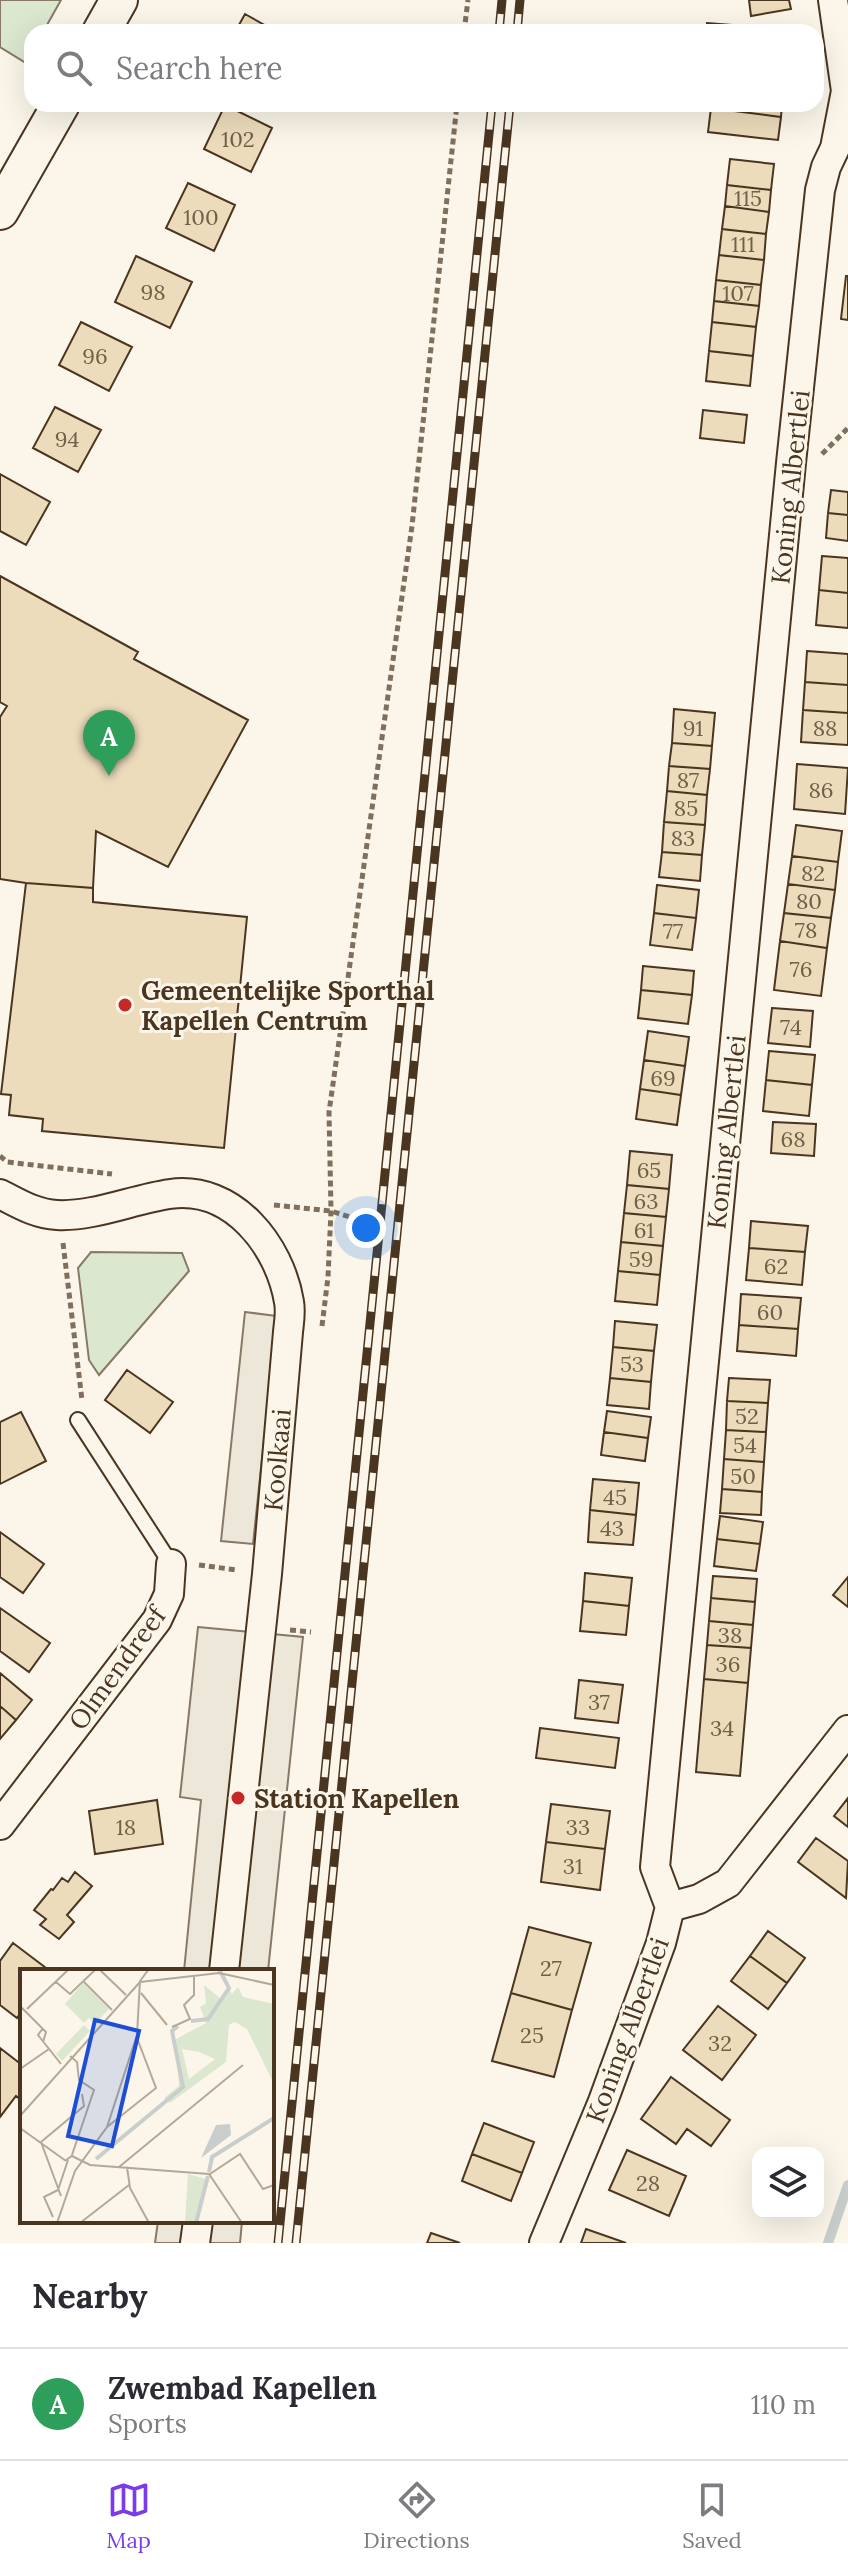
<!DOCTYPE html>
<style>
:root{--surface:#fff;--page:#f2f2f3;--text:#2b2b33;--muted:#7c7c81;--line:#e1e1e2;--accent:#7c3aed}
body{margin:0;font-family:Lora,serif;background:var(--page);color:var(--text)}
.controls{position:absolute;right:24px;bottom:24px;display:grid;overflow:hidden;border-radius:16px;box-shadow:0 8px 32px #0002}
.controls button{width:72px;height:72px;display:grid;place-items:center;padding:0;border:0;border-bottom:2px solid var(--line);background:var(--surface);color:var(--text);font:40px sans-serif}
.you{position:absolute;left:366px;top:1228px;width:28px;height:28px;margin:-20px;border:6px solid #fff;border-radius:50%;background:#1a73e8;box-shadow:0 0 0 12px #1a73e833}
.badge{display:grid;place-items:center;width:52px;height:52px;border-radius:50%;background:var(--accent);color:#fff;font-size:26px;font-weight:700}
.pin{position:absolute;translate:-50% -66px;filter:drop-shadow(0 2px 4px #0008)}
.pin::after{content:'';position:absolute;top:42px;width:28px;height:24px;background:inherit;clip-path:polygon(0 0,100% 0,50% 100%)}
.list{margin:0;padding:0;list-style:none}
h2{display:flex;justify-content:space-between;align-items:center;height:104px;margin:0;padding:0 32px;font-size:34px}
h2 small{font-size:26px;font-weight:400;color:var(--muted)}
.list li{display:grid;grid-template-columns:52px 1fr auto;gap:24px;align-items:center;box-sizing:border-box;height:112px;padding:0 32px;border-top:2px solid var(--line)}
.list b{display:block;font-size:30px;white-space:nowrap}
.list p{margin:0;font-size:26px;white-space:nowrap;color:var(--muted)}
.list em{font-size:26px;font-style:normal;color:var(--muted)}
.icon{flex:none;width:44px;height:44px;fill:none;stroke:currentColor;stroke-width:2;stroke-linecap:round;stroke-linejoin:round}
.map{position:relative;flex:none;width:848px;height:2243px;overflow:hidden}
.search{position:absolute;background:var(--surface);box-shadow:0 8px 32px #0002;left:24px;right:24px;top:24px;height:88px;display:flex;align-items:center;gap:20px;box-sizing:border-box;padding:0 28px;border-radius:24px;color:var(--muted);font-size:30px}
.sheet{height:216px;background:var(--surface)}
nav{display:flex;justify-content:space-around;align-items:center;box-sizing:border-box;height:112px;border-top:2px solid var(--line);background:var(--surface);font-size:22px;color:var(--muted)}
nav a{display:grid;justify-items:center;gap:4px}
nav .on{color:var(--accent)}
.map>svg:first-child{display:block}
.green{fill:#dce7d0;stroke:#887966;stroke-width:2}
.parking{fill:#ede7d9;stroke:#887966;stroke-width:2}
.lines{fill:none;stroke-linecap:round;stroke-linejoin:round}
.stream{stroke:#c9cecd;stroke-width:10}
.building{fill:#ecdcbc;stroke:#4a3520;stroke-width:2}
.service-casing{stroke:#4a3520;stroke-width:18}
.minor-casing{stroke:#4a3520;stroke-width:32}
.tertiary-casing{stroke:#4a3520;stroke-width:40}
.path{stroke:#7f6f5c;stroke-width:5;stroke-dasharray:6 4;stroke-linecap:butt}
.service{stroke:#fbf6e9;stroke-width:14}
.minor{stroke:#fbf6e9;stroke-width:28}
.tertiary{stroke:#fbf6e9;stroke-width:36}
.rail-casing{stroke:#4a3520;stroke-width:9}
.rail{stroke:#fbf6e9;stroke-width:6;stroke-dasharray:18;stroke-linecap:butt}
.poi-dot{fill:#c62828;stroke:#fbf6e9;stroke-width:3}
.labels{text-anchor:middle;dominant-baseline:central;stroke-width:6;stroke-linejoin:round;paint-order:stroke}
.number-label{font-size:22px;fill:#725f47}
.street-label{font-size:26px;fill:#4a3520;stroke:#fbf6e9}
.poi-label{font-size:26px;font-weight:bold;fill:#4a3520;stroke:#fbf6e9;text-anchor:start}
.inset-river{fill:none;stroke:#c9cecd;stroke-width:4}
.inset-road{fill:none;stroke:#b4a999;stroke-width:2}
.view{fill:#1d4ed8;fill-opacity:0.15;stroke:#1d4ed8;stroke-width:4}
.inset-edge{fill:none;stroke:#4a3520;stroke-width:4}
</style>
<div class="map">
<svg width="848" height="2243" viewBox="0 0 848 2243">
<rect width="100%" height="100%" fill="#fbf6e9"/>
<path class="green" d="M0 0H61L43 32H32V52L26 63 0 47Z
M91 1252 182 1253 189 1271 99 1375 89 1360 78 1268Z"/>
<path class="parking" d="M245 1312 277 1316 253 1544 221 1541Z
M198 1627 303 1637 268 1971H184L201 1800 180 1797Z
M158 2221H242L240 2243H155Z"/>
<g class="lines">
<path class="stream" d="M828 2243 848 2185"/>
</g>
<path class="building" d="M749 0H789L791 9 751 16Z
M245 14 277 32H235Z
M707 23 785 29 784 32H706Z
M711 104H782L781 117 711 108Z
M225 105 272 128 251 172 204 149Z
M711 108 781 117 778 140 708 132Z
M730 159 774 164 771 190 727 185Z
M188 183 235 205 214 251 166 228Z
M727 185 771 190 769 212 725 206Z
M725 206 769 212 766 234 722 229Z
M722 229 766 234 764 260 719 255Z
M719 255 764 260 761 285 716 280Z
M136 256 192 282 170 328 115 302Z
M846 276H848V320L841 319Z
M716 280 761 285 759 306 714 301Z
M714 301 759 306 756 327 712 322Z
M81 322 132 347 109 391 59 365Z
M712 322 756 327 753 356 709 351Z
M709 351 753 356 750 386 706 381Z
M55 407 101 430 78 472 33 448Z
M703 410 747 415 744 443 700 438Z
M0 474 50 502 26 545 0 531Z
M831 490 848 492V515L828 513Z
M828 513 848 515V541L826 538Z
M822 556 848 558V593L819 590Z
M0 576 138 652 134 659 248 720 168 867 96 831 93 888 26 883 0 879V717L7 706 0 702Z
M819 590 848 593V628L816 625Z
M807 651 848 654V685L805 682Z
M805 682 848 685V713L803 710Z
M674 709 715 713 712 746 672 743Z
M803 710 848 713V745L801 742Z
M672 743 712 746 710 769 669 766Z
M797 764 848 768 845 814 794 809Z
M669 766 710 769 707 795 667 791Z
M667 791 707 795 705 825 664 822Z
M664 822 705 825 702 855 662 852Z
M796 825 842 831 838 862 792 856Z
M662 852 702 855 700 881 659 877Z
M792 856 838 862 835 890 788 884Z
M26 883 93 888V902L247 917 224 1148 42 1131 43 1119 9 1115 11 1095 1 1094Z
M788 884 835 890 831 918 784 913Z
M657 885 699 890 696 918 654 913Z
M654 913 696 918 692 950 650 945Z
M784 913 831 918 827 948 780 941Z
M780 941 827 948 821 996 774 990Z
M643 966 694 971 692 995 641 990Z
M641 990 692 995 688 1024 638 1018Z
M772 1008 813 1011 810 1047 768 1043Z
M648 1031 689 1037 685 1066 644 1060Z
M769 1051 815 1055 812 1085 766 1080Z
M644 1060 685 1066 681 1095 640 1089Z
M766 1080 812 1085 809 1116 763 1111Z
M640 1089 681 1095 677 1125 636 1119Z
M773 1122 816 1124 814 1156 771 1153Z
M630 1151 672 1155 669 1189 627 1185Z
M627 1185 669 1189 666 1217 624 1213Z
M624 1213 666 1217 663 1246 621 1242Z
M751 1221 808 1226 805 1252 749 1248Z
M621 1242 663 1246 660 1275 618 1271Z
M749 1248 805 1252 802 1285 746 1280Z
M618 1271 660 1275 657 1305 615 1301Z
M741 1294 801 1298 798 1329 739 1325Z
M615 1321 657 1325 654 1351 613 1347Z
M739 1325 798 1329 796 1356 737 1351Z
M613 1347 654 1351 651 1382 610 1378Z
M127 1370 173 1402 150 1433 105 1400Z
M610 1378 651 1382 649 1409 607 1405Z
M729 1378 770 1380 768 1403 727 1401Z
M727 1401 768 1403 766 1432 726 1430Z
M607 1411 651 1417 648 1438 604 1432Z
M21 1412 46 1461 0 1484V1422Z
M726 1430 766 1432 764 1462 724 1459Z
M604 1432 648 1438 645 1461 601 1455Z
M724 1459 764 1462 762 1492 722 1489Z
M593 1479 639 1483 636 1515 590 1510Z
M722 1489 762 1492 761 1515 720 1513Z
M590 1510 636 1515 633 1545 588 1542Z
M720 1516 763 1522 760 1544 717 1539Z
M0 1532 44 1564 23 1593 0 1577Z
M717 1539 760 1544 756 1571 714 1566Z
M585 1573 632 1578 629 1606 583 1601Z
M713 1576 757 1579 755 1602 711 1598Z
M848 1577V1607L833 1595Z
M711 1598 755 1602 753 1625 709 1621Z
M583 1601 629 1606 626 1635 580 1631Z
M0 1608 50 1643 29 1672 0 1651Z
M709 1621 753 1625 751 1648 707 1645Z
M707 1645 751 1648 748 1683 704 1679Z
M0 1673 32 1700 16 1720 0 1706Z
M704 1679 748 1683 740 1776 696 1772Z
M579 1680 623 1685 618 1723 575 1718Z
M0 1706 16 1720 0 1739Z
M540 1728 619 1738 615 1768 536 1758Z
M848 1798V1827L834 1816Z
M157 1800 163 1844 95 1854 89 1811Z
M551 1804 610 1811 605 1849 546 1842Z
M816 1838 848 1861 846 1898 798 1862Z
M546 1842 605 1849 600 1890 541 1882Z
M75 1872 92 1886 67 1915 74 1922 59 1939 40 1925 46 1919 34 1910 51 1889 53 1890 62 1878 68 1882Z
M529 1927 591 1943 572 2010 511 1993Z
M768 1931 805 1958 787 1983 750 1956Z
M13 1943 50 1971H22V2011L17 2018 0 2005V1961Z
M750 1956 787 1983 768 2009 731 1981Z
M511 1993 572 2010 554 2077 492 2061Z
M718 2006 756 2035 722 2080 683 2050Z
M0 2048 22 2065V2101L16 2096 0 2117Z
M671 2077 730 2120 711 2146 687 2129 676 2144 641 2119Z
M484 2123 534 2142 522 2173 472 2154Z
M627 2150 686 2176 669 2216 609 2190Z
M472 2154 522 2173 511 2201 462 2181Z
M586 2229 626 2243H581Z
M431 2233 460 2243H427Z"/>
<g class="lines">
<defs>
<path id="service" d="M78 1420 171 1564"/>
<path id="minor" d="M0 1194C18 1203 35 1214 57 1215 93 1217 134 1199 170 1194 233 1185 280 1246 289 1302 291 1312 289 1322 288 1332L267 1574 224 1971
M0 1825 157 1620 169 1594 171 1564
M670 1907 699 1899 728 1883 848 1730
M195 2243 198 2221
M544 2243 602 2104 661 1943 670 1907 655 1867 657 1846 791 463 820 190 826 167 835 148 846 91 833 0"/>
<path id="tertiary" d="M101 32 119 0
M0 211 61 104"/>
</defs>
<use href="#service" class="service-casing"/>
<use href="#minor" class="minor-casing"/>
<use href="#tertiary" class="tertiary-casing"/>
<path class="path" d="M464 32 468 0
M822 454 848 428
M347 989 376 992
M0 1156 7 1162 112 1174
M274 1205 331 1211 353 1218
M63 1243 82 1400
M322 1326 328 1277 331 1211 329 1112 412 526 457 104
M199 1565 237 1570
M290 1630 311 1632"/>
<use href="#service" class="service"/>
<use href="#minor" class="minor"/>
<use href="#tertiary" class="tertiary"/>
<defs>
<path id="rail" d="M499 32 502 0
M517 32 520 0
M278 2243 492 104
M296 2243 510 104"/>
</defs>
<use href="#rail" class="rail-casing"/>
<use href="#rail" class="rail"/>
</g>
<g class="poi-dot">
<circle cx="125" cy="1005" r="8"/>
<circle cx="238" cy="1798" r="8"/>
</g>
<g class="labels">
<g class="number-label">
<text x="238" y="139">102</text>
<text x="748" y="198">115</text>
<text x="201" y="217">100</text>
<text x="743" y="244">111</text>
<text x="153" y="292">98</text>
<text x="738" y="293">107</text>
<text x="95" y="356">96</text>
<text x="67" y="439">94</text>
<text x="693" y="728">91</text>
<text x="825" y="728">88</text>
<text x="688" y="780">87</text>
<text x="821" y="790">86</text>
<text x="686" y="808">85</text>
<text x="683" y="838">83</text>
<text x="813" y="873">82</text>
<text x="809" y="901">80</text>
<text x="806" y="930">78</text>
<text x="673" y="931">77</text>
<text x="801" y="969">76</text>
<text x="791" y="1027">74</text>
<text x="663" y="1078">69</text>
<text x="793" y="1139">68</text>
<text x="649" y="1170">65</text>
<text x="646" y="1201">63</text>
<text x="644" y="1230">61</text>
<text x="641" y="1259">59</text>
<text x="776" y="1266">62</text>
<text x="770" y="1312">60</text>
<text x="632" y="1364">53</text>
<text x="747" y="1416">52</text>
<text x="745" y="1445">54</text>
<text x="743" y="1476">50</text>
<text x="615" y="1497">45</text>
<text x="612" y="1528">43</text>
<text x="730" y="1635">38</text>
<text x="728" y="1664">36</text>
<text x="599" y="1702">37</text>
<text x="722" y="1728">34</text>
<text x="126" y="1827">18</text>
<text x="578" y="1827">33</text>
<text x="573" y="1866">31</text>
<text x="551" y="1968">27</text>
<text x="532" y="2035">25</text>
<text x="720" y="2043">32</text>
<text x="648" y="2183">28</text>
</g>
<g class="street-label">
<text transform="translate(790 487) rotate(-84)">Koning Albertlei</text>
<text transform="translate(726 1132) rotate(-84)">Koning Albertlei</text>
<text transform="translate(277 1460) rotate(-85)">Koolkaai</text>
<text transform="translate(117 1668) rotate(-54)">Olmendreef</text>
<text transform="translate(627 2030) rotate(-70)">Koning Albertlei</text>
</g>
<g class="poi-label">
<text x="141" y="990">Gemeentelijke Sporthal<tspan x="141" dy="30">Kapellen Centrum</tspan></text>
<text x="254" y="1798">Station Kapellen</text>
</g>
</g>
<g transform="translate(20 1969)">
<rect width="254" height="254" fill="#fbf6e9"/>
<path d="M63 14 89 40 75 55 69 49 64 54 45 35ZM184 16 201 30 209 20 212 25 218 18 223 28 254 35V115L227 60 215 53 209 56 206 93 150 134 144 129 159 117 156 70 186 54 180 38 186 34ZM162 80 179 83 195 90 169 110ZM64 56 70 62 42 92 36 85ZM168 205 186 210 176 254H165Z" fill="#dce7d0" fill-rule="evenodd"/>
<path d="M210 155 211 166 181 189 196 156Z" fill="#c9cecd"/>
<path class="inset-river" d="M171 52 188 50 209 19 199 0M76 190 163 118 152 62 158 57M189 203 192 188 254 149M176 254 188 207"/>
<path class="inset-road" d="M79 0 106 26M63 12 92 41M36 13 50 25 76 0M120 13 199 4 254 16M121 24 147 56M0 37 26 63 23 73M7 40 49 0M152 58 170 50 164 36 174 26V7M23 59 18 66 41 95M50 87 57 93 59 111 74 121 52 186M0 100 29 80M0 147 120 13M87 158 136 119 117 69M0 159 46 192M21 173 64 137 62 125M21 173 41 227M46 191 52 187 70 196 189 205 222 254M99 198 223 96M107 198 110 219 129 254M190 205 220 185 243 220 254 216M38 221 48 191M33 248 24 228 38 221M37 254 55 202 87 158 117 66 120 12 129 0M60 254 109 216"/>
<path class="view" d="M75 51 119 62 92 177 48 167Z"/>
<rect width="254" height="254" class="inset-edge"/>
</g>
</svg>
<div class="controls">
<button><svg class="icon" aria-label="layers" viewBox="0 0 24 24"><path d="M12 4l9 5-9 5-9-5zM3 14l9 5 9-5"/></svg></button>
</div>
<div class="you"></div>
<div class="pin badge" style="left:109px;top:776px;background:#2e9e5b">A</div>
<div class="search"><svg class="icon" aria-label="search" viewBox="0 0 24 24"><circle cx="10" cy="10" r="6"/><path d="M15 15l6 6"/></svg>Search here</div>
</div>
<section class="sheet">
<h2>Nearby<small></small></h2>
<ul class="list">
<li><span class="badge" style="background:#2e9e5b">A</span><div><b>Zwembad Kapellen</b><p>Sports</p></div><em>110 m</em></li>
</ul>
</section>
<nav>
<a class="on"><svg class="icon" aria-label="map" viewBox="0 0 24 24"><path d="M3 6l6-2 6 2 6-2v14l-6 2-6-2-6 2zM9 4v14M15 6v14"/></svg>Map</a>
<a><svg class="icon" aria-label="directions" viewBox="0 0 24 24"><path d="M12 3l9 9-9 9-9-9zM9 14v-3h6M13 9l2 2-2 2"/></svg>Directions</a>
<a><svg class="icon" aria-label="saved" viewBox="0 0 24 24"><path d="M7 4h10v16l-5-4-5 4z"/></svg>Saved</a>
</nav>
